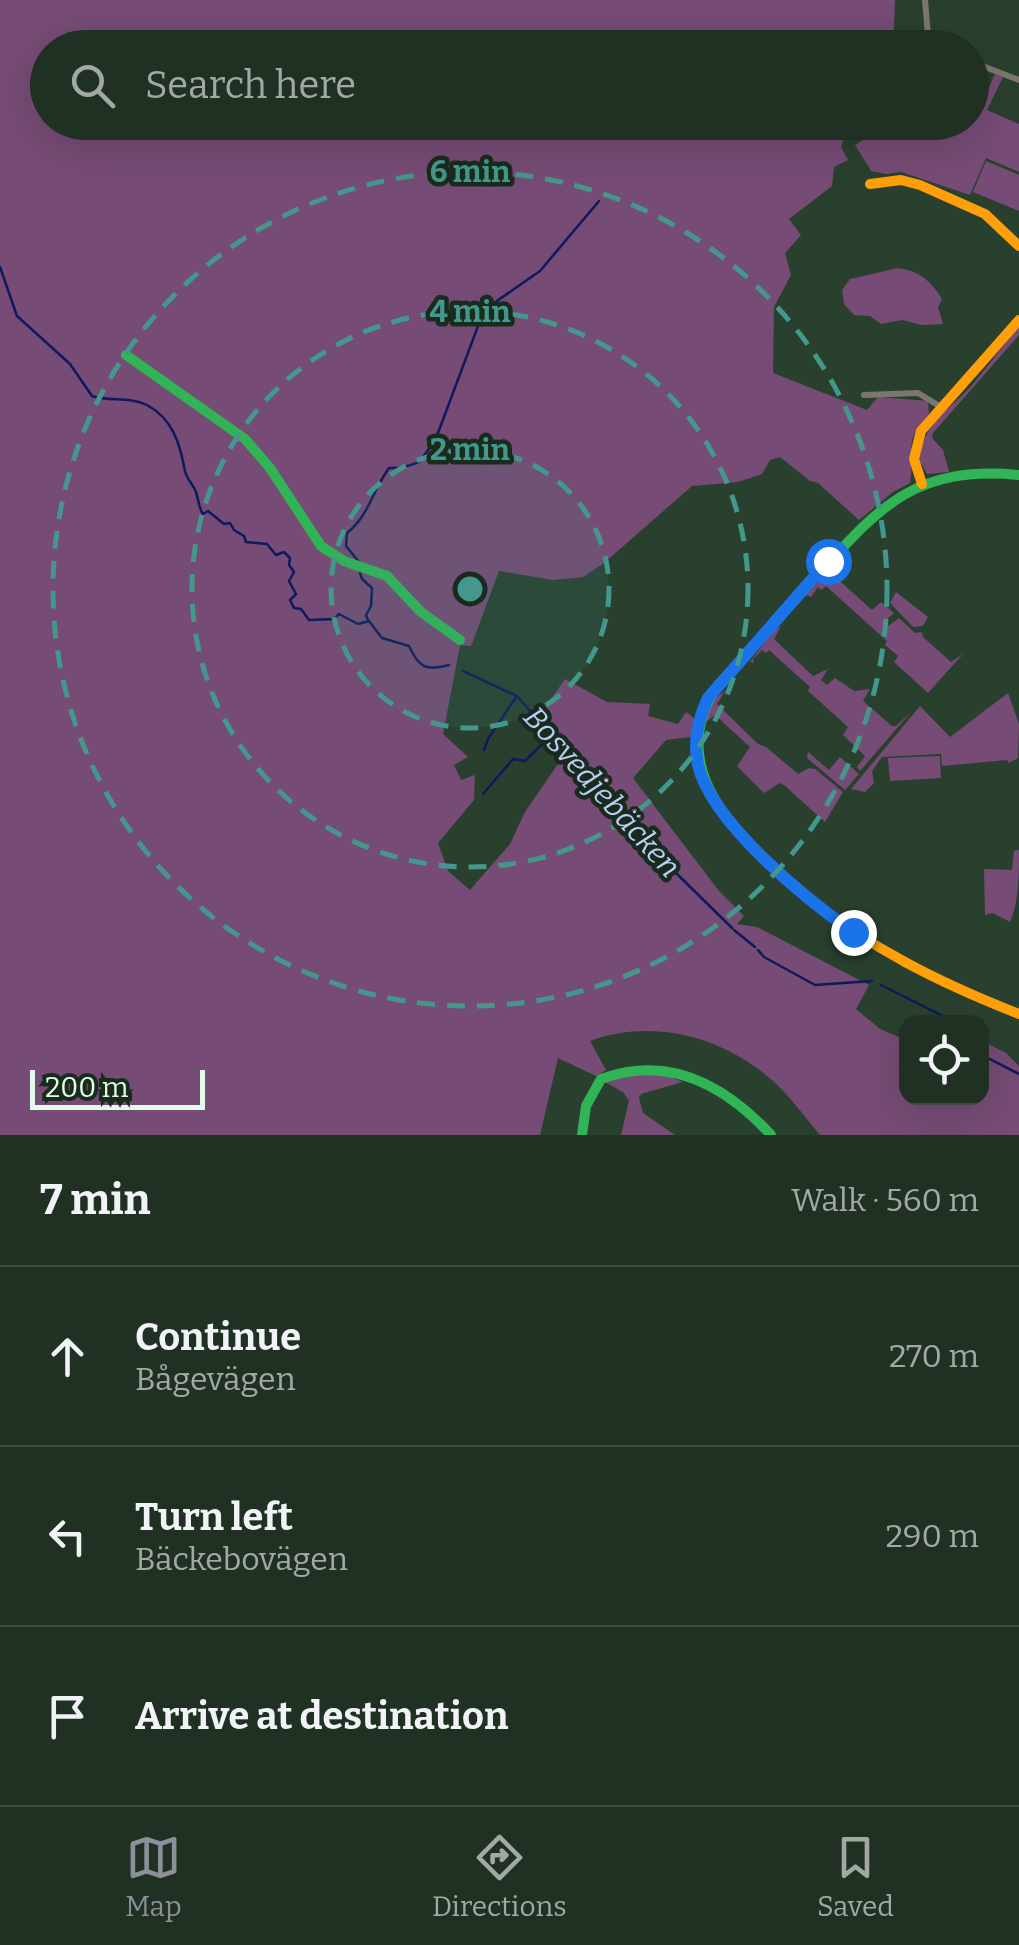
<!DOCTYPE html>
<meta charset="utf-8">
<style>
:root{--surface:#203022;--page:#28382a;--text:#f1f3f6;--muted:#a2a9a5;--line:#3d4b40;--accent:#8c9099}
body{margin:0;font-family:Bitter,serif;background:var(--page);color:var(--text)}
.controls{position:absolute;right:30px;bottom:30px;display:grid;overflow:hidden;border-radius:20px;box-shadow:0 10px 40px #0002}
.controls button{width:90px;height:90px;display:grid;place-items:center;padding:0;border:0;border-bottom:2px solid var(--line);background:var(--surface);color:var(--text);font:50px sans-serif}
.scale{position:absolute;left:30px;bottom:25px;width:175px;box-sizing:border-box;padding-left:10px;border:5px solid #e3fbe6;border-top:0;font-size:28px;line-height:35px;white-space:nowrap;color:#e3fbe6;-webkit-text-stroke:8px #192b1c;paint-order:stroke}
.stop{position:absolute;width:30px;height:30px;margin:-22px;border:8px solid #1a73e8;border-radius:50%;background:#fff}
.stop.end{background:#1a73e8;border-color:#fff;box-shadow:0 2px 10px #0008}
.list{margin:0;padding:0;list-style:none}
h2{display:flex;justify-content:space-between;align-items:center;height:130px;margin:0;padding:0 40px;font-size:42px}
h2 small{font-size:32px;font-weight:400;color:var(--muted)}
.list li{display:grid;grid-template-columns:65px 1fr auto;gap:30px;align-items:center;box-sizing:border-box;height:180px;padding:0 40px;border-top:2px solid var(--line)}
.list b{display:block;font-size:38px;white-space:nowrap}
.list p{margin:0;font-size:32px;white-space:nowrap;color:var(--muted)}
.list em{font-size:32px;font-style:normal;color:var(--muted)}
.icon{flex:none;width:55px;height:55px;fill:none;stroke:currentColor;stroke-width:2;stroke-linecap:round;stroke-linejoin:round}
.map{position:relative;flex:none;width:1019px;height:1135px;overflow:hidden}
.search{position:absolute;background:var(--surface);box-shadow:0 10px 40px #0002;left:30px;right:30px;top:30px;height:110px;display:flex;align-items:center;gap:25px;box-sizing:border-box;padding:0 35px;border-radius:55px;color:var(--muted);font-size:38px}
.sheet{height:670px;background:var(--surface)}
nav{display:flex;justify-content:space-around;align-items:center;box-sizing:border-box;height:140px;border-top:2px solid var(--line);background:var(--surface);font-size:28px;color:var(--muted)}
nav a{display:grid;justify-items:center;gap:5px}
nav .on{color:var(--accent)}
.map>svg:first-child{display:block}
.green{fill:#764b75}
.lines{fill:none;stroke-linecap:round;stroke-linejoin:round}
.stream{stroke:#0e1a5b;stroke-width:2.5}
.street{stroke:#7c766f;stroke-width:6}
.fast{stroke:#30b455;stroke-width:10}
.slow{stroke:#ff9f0a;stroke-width:10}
.route{stroke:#1a73e8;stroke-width:12}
.ring{fill:none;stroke:#44978c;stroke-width:5;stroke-dasharray:18 12}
.labels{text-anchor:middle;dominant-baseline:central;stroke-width:9;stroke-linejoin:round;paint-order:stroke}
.water-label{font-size:30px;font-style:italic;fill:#bbccf7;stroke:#192b1c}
.centre{fill:#44978c;stroke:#192b1c;stroke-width:5}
.ring-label{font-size:30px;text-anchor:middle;font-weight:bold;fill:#44978c;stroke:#192b1c;stroke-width:9;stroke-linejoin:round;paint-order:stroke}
</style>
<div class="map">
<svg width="1019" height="1135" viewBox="0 0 1019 1135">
<rect width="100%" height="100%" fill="#2a402e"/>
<path class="green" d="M0 0H895L893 47 48 48V122H972V104L980 107 995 74 1003 77 987 110 1019 124V172L986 158 970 195 901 172 886 174 871 171 855 145 871 135C863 128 855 128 846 132L841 147 848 160 834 167 832 186 789 219 801 235 785 253 791 275 774 307 773 373 867 410 878 397 928 401 929 414C901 446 916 449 910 483L893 492 859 520 818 483 810 481 780 457 770 460 762 474 738 482 692 486 604 563 583 577 553 580 499 571 471 646 460 645 443 734 468 757 454 765 461 780 475 775 474 800 438 843 448 871 470 890 510 844 525 812 558 764C560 750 549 743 538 735L542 712 565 679 607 702 650 704 648 716 678 724 686 712 695 719 691 737 666 740 633 778 719 891 744 916 737 924 757 927 869 985 856 1009 880 1029 901 1038 906 1028V1098H982V1041L1006 1053 1019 1066V1135H820C803 1115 788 1093 767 1076 717 1035 651 1019 590 1041L606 1070 596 1076 558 1058 540 1135H0Z
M986 161 1019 175V211L973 192Z
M898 268C920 271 931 281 942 299L938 307 943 324 922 325 902 320 881 324 870 316 854 315 844 304 842 290 850 279Z
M1019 327V335L933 433 932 438 943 450 949 472 927 474 918 458C929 415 948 413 973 384 989 365 1003 345 1019 327Z
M838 561 840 564 832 574 872 610 881 602 894 613 884 622 888 626 899 618 915 633 922 632 923 637 951 662 963 654 928 693 894 662 898 656 885 645 887 641 826 586 821 590 818 587 811 597 806 595Z
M896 592 928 617 923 626 913 627 890 603Z
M781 626 774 639 813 676 828 669 821 680 827 685 835 678 854 691 870 689 863 701 892 726H896L911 712 860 771 857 767 865 756 843 735 848 727 808 691 810 687 769 650 766 653 762 650 753 659 754 663 750 662 774 630Z
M725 691 717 704 758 744 766 747 798 774 809 768 815 769 843 792 825 822 784 785 780 783 764 793 737 766 750 747 715 715 706 722 704 721 715 698Z
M1008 693 1019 724 1018 758 1009 763 1007 760 942 766 941 754 882 757 872 771 874 783 865 792 851 789 920 706 950 737Z
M808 752 829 770 840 757 859 774 845 790 807 758Z
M940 756 941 778 890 781 888 758Z
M1019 850C1019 873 1019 902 1010 922L993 913 985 915 984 869 1012 870 1014 851Z
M640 1073 670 1077 683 1082 641 1094 639 1098 643 1113 675 1135H621L629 1101 623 1092 605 1082 623 1075Z"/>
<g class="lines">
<path class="stream" d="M0 267 17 316 70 364 92 396C110 402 129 396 147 405 173 419 180 444 185 471 187 480 193 484 196 492 199 501 198 506 203 514L208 511 224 524 230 523 234 530 244 536 246 542 267 544 276 555 284 552 290 558 289 565 294 572 289 581 296 594 290 600 294 608 301 609 309 620 334 619 339 614 358 624 369 621 382 638 409 646C419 668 426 671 449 665
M359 562 346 546 347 533C370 514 371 493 389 468H402L419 462 435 441 484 310 540 271 599 201
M360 573 362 579 372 588 371 606 366 615 368 620
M463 671 517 696 549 733 579 775 603 793 658 860 675 872 732 928
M484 750 488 739 516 697
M483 794 513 759 525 761 550 736
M734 930 755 947
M758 950 764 957 815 985 872 981
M881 985 955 1022
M982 1055 1019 1074"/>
<path class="street" d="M925 0 929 48
M972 62 1019 80
M864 395 918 393 941 407"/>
<path class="fast" d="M126 355 245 439 270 468 321 546 344 561 387 576 421 612 460 640
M803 894C742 840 659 769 719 684 750 650 781 616 812 581 878 509 912 465 1019 475
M582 1135 586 1106 601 1079C669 1054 725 1085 771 1135"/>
<path class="slow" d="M870 184 901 180 920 185 985 214 1019 246
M922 484 914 459 921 431 1019 320
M803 894C869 948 940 983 1019 1014"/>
</g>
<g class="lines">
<path class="route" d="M828 561 708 698C698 720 693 741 698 765 712 823 806 899 853 932"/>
</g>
<circle cx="470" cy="589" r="139" fill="#44978c" fill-opacity=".12"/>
<g class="ring">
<circle cx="470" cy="589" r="139"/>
<circle cx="470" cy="589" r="278"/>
<circle cx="470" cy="589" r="417"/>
</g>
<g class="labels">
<g class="water-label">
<text transform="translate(602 792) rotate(48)">Bosvedjebäcken</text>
</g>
</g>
<circle cx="470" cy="589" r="15" class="centre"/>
<g class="ring-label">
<text x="470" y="182">6 min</text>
<text x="470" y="322">4 min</text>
<text x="470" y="460">2 min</text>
</g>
</svg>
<div class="controls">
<button><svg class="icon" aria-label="locate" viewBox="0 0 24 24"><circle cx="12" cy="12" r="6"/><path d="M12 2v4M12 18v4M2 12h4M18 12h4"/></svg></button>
</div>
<div class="scale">200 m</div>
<div class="stop" style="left:828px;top:561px"></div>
<div class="stop end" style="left:853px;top:932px"></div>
<div class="search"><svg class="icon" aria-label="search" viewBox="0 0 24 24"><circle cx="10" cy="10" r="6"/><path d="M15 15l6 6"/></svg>Search here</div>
</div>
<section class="sheet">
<h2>7 min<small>Walk · 560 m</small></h2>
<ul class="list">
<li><svg class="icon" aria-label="ahead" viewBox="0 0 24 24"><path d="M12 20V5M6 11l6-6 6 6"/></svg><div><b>Continue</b><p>Bågevägen</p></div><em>270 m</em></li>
<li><svg class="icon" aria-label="left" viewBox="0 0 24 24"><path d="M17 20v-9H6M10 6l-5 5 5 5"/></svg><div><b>Turn left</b><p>Bäckebovägen</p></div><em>290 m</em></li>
<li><svg class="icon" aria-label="arrive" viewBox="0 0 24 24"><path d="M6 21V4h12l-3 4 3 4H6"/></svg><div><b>Arrive at destination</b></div></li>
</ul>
</section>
<nav>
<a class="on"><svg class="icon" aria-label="map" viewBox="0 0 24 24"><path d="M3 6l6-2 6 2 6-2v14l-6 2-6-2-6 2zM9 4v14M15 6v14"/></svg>Map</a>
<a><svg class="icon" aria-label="directions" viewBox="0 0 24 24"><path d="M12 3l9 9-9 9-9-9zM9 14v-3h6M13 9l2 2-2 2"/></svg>Directions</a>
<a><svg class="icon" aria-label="saved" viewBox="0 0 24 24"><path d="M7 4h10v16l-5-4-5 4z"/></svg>Saved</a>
</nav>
